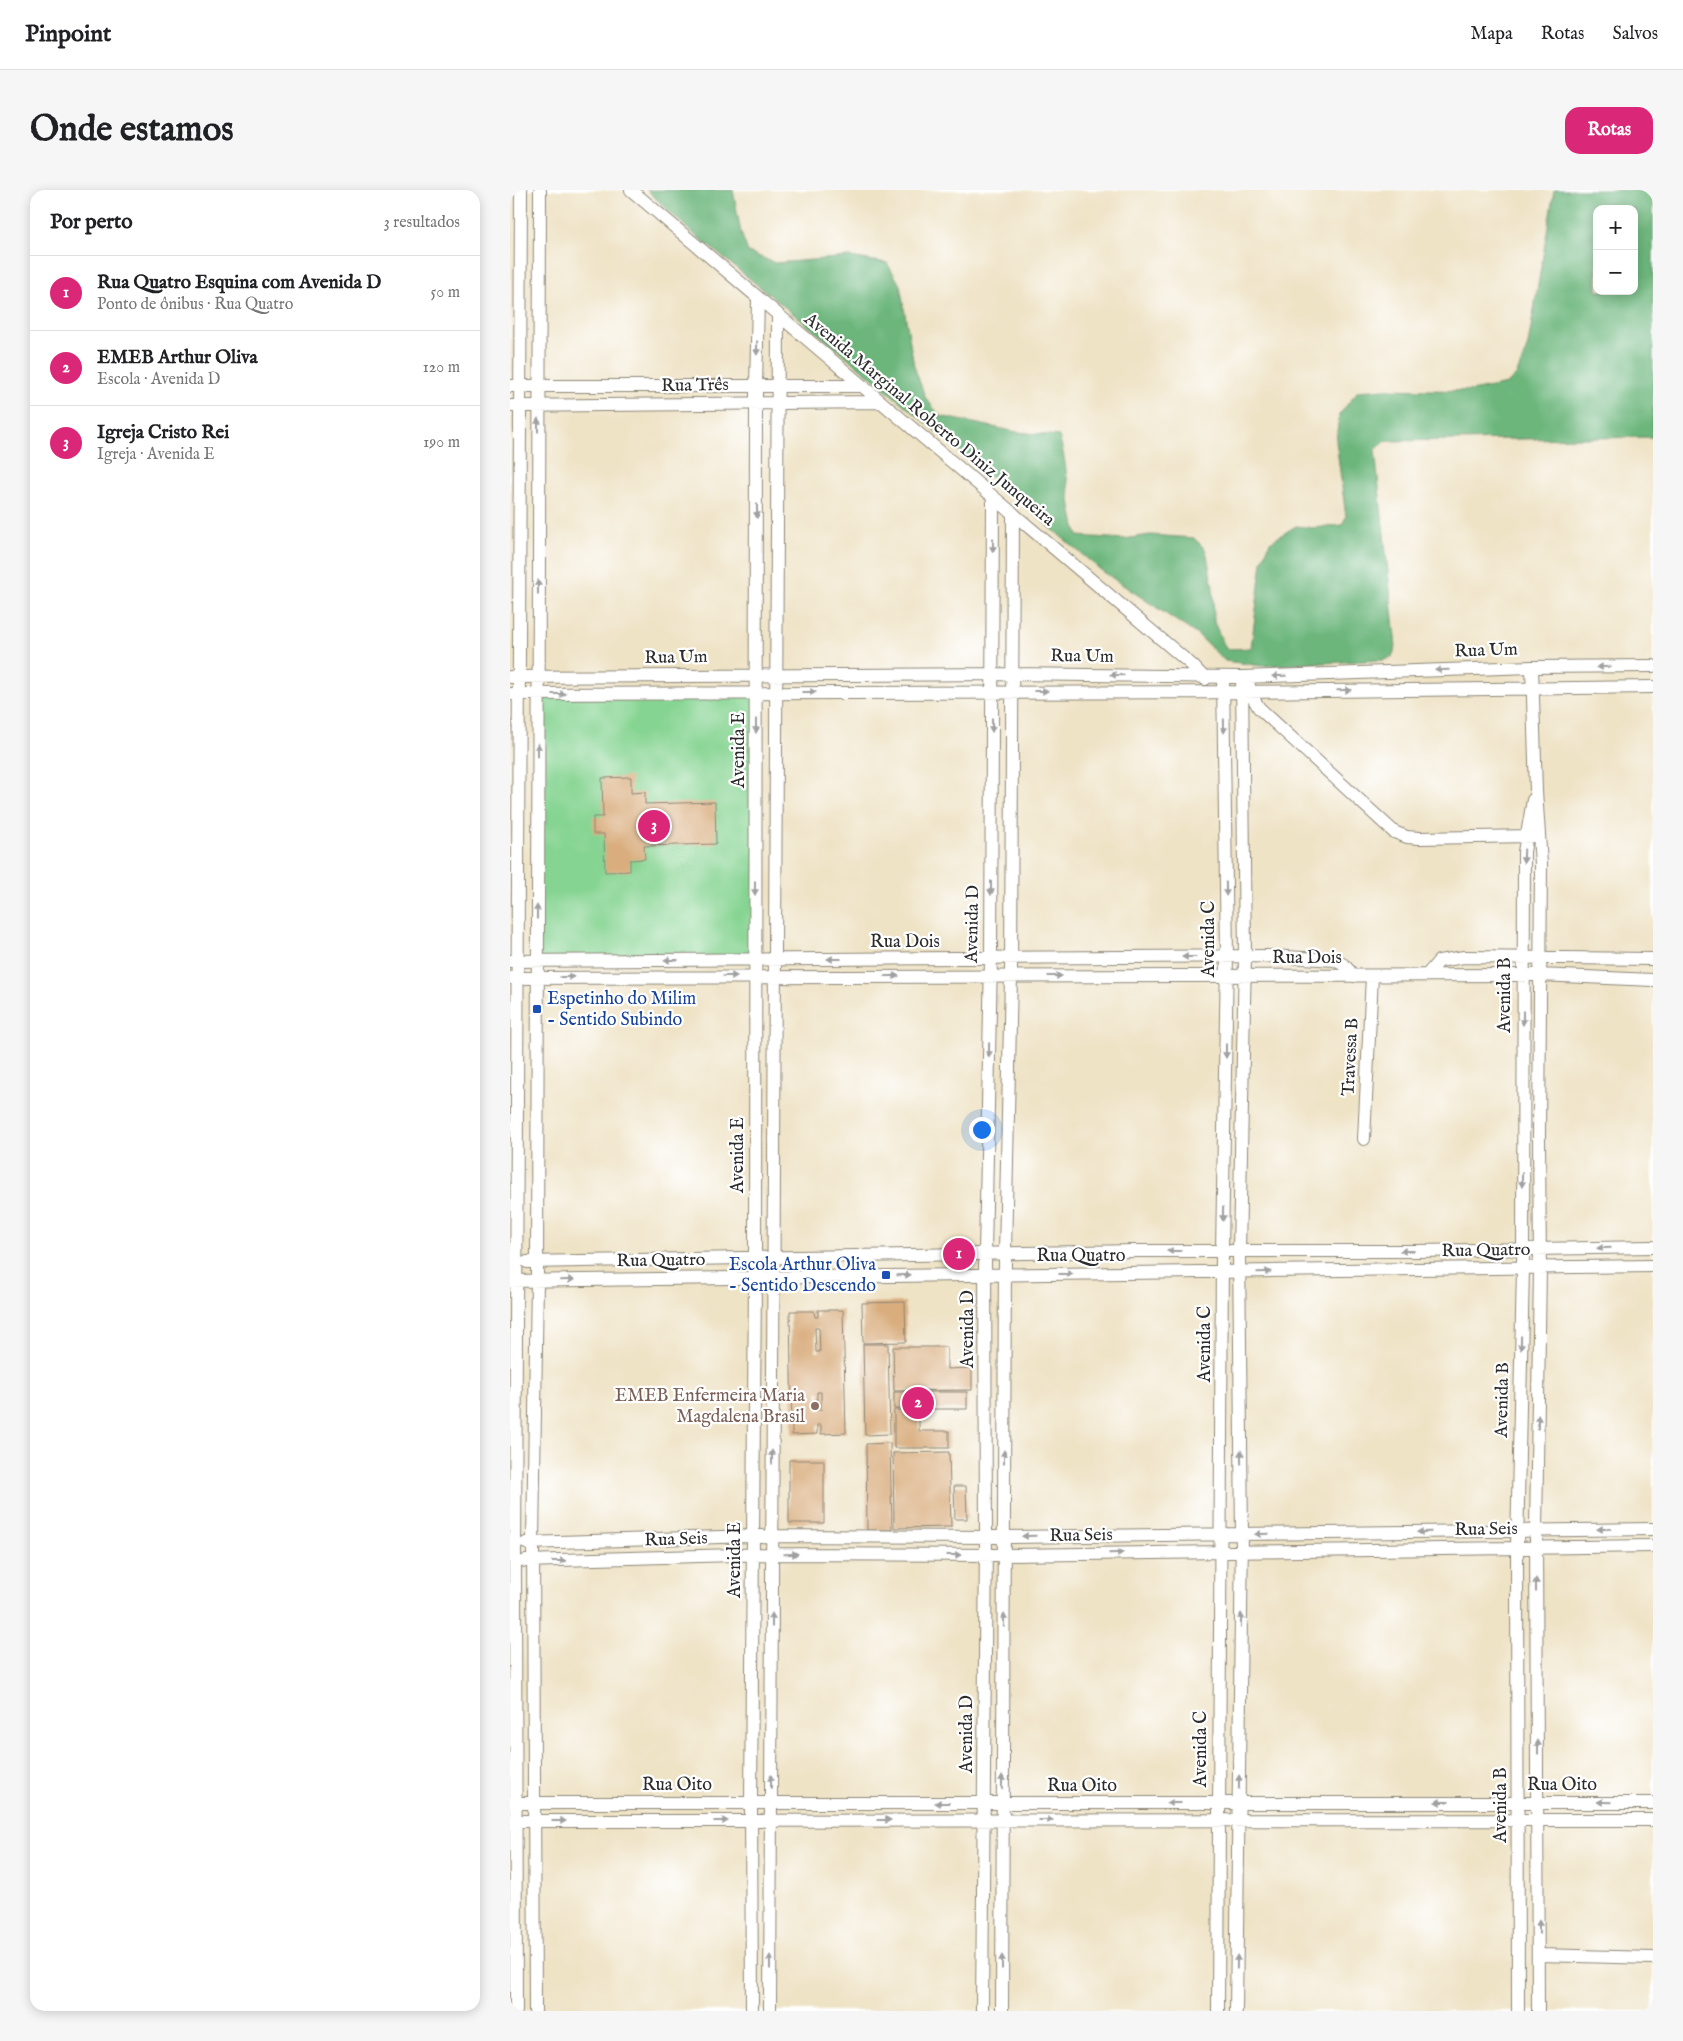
<!DOCTYPE html>
<html lang="pt">
<meta charset="utf-8">
<style>
:root{--surface:#fff;--page:#f6f6f6;--text:#202124;--muted:#757577;--line:#e0e0e0;--accent:#db2777}
body{margin:0;font-family:"IM FELL English",serif;background:var(--page);color:var(--text)}
.controls{position:absolute;right:15px;top:15px;display:grid;overflow:hidden;border-radius:10px;box-shadow:0 2px 12px #0003}
.controls button{width:45px;height:45px;display:grid;place-items:center;padding:0;border:0;border-bottom:1px solid var(--line);background:var(--surface);color:var(--text);font:25px sans-serif}
.you{position:absolute;left:471px;top:939px;width:18px;height:18px;margin:-12px;border:4px solid #fff;border-radius:50%;background:#1a73e8;box-shadow:0 0 0 8px #1a73e833}
.badge{display:grid;place-items:center;width:32px;height:32px;border-radius:50%;background:var(--accent);color:#fff;font-size:16px;font-weight:700}
.pin{position:absolute;translate:-50% -50%;border:2px solid #fff;box-shadow:0 1px 5px #0006}
.list{margin:0;padding:0;list-style:none}
h2{display:flex;justify-content:space-between;align-items:center;height:65px;margin:0;padding:0 20px;font-size:21px}
h2 small{font-size:16px;font-weight:400;color:var(--muted)}
.list li{display:grid;grid-template-columns:32px 1fr auto;gap:15px;align-items:center;box-sizing:border-box;height:75px;padding:0 20px;border-top:1px solid var(--line)}
.list b{display:block;font-size:19px;white-space:nowrap}
.list p{margin:0;font-size:16px;white-space:nowrap;color:var(--muted)}
.list em{font-size:16px;font-style:normal;color:var(--muted)}
.map{position:relative;flex:none;width:1143px;height:1821px;overflow:hidden;border-radius:15px}
header{display:flex;align-items:center;gap:30px;box-sizing:border-box;height:70px;padding:0 25px;background:var(--surface);border-bottom:1px solid var(--line)}
header strong{font-size:24px}
nav{display:flex;gap:28px;margin-inline-start:auto;font-size:18px}
.intro{display:flex;align-items:center;justify-content:space-between;box-sizing:border-box;height:120px;padding:0 30px}
h1{margin:0;font-size:35px}
.button{padding:12px 22px;border-radius:15px;background:var(--accent);color:#fff;font-size:18px;font-weight:700}
main{display:flex;gap:30px;padding:0 30px}
aside{flex:1;background:var(--surface);border-radius:15px;box-shadow:0 2px 12px #0003}
.map>svg:first-child{display:block}
.green{fill:#86d492;stroke:#58805e}
.forest{fill:#6cb67c;stroke:#4c7054;fill-rule:evenodd}
.building{fill:#d9ad7e;fill-rule:evenodd}
.lines{fill:none;stroke-linecap:round;stroke-linejoin:round}
.street-casing{stroke:#8d8778;stroke-width:14}
.street{stroke:#fff;stroke-width:12}
.oneway{fill:#a0a0a0}
.transit-dot{fill:#1a4fb4;stroke:#fff;stroke-width:2}
.education-dot{fill:#8d6e63;stroke:#fff;stroke-width:2}
.labels{text-anchor:middle;dominant-baseline:central;stroke-width:4.5;stroke-linejoin:round;paint-order:stroke}
.street-label{font-size:18px;fill:#2b2b2b;stroke:#fff}
.transit-label{font-size:18px;fill:#164399;stroke:#fff;text-anchor:start}
.education-label{font-size:18px;fill:#785e54;stroke:#fff;text-anchor:end}
</style>
<header>
<strong>Pinpoint</strong>
<nav><a>Mapa</a><a>Rotas</a><a>Salvos</a></nav>
</header>
<div class="intro"><h1>Onde estamos</h1><a class="button">Rotas</a></div>
<main>
<aside>
<h2>Por perto<small>3 resultados</small></h2>
<ul class="list">
<li><span class="badge">1</span><div><b>Rua Quatro Esquina com Avenida D</b><p>Ponto de ônibus · Rua Quatro</p></div><em>50 m</em></li>
<li><span class="badge">2</span><div><b>EMEB Arthur Oliva</b><p>Escola · Avenida D</p></div><em>120 m</em></li>
<li><span class="badge">3</span><div><b>Igreja Cristo Rei</b><p>Igreja · Avenida E</p></div><em>190 m</em></li>
</ul>
</aside>
<div class="map">
<svg width="1143" height="1821" viewBox="0 0 1143 1821">
<rect width="100%" height="100%" fill="#fff"/>
<filter id="ink" filterUnits="userSpaceOnUse"><feTurbulence type="fractalNoise" baseFrequency=".02" numOctaves="2"/><feDisplacementMap in="SourceGraphic" scale="10" xChannelSelector="R" yChannelSelector="G"/><feConvolveMatrix kernelMatrix="1 2 1 2 8 2 1 2 1" color-interpolation-filters="sRGB"/></filter>
<filter id="wash" filterUnits="userSpaceOnUse"><feTurbulence type="fractalNoise" baseFrequency=".0096" numOctaves="4" result="noise"/><feDisplacementMap in="SourceGraphic" scale="20" xChannelSelector="R" yChannelSelector="G"/><feGaussianBlur stdDeviation="1.12" result="paint"/><feColorMatrix in="noise" values="0 0 0 0 0 0 0 0 0 0 0 0 0 0 0 0 0 1.4 0 .05"/><feComposite in="paint" operator="in"/></filter>
<g filter="url(#wash)">
<rect width="100%" height="100%" fill="#efe3c6"/>
<path class="green" d="M246 503 245 770 26 772 28 504Z"/>
<path class="forest" d="M137 0H223L231 43 238 62 265 73 340 67 377 73 390 95 404 176 415 207 430 226 507 242 549 246C559 279 557 313 568 346L614 349 640 345 684 348 696 360 703 398 704 432 716 459 741 458 752 372 760 352 786 336 803 338 832 335 836 327 826 251 829 225 848 201 876 199 961 201 997 194 1007 184 1018 155 1044 0H1143V247L876 251 865 260 886 457 882 467 874 470 752 476 715 471 689 446 592 381 343 172 179 40ZM1087 19H1124V101H1087Z"/>
<g id="blocks">
<path class="building" d="M121 587V603L135 602V614L205 612 206 654 134 656 135 669 120 670V681L95 682 94 644H83V627H93L92 588Z
M395 1112 396 1152 353 1153 352 1113Z
M308 1120H333L336 1243 311 1244V1235H307V1244L282 1245 280 1121H304L305 1127H308ZM305 1138H309L310 1162H306ZM307 1202H311V1220H307Z
M353 1154H378L380 1244 355 1245Z
M383 1157H437V1179L462 1178V1200L384 1201Z
M384 1202H457V1219H384Z
M384 1220H409V1241H439V1258H384Z
M380 1253 382 1340H357L356 1254Z
M439 1262 441 1337 384 1338 383 1263Z
M279 1270H314V1333H279Z
M444 1296H456L457 1329H445Z"/>
</g>
</g>
<g filter="url(#ink)">
<use href="#blocks" fill-opacity="0" stroke="#8d8778" stroke-width="1"/>
<g class="lines">
<defs>
<path id="street" d="M121 0 683 476 695 489
M0 196H351
M0 216 370 212
M1022 477 1026 601 1031 674 1029 947 1030 1078 1026 1340 1028 1821
M0 487 501 484 732 487 1022 477 1143 476
M739 495V501L749 518 884 642 897 647 909 648 1023 646
M0 504 733 502 1143 497
M0 771 761 766 825 770 834 775 844 786
M917 785 929 771 954 767 1143 769
M1 788 1029 785 1143 790
M854 949 862 786
M17 1072 626 1061H908L1143 1057
M0 1091 1143 1076
M16 1353 243 1346 494 1347 1143 1339
M15 1371 262 1364 495 1365 1143 1356
M0 1613H1143
M0 1631 1143 1630
M1029 1765 1143 1768
M6 1821 5 1371 11 0
M25 1821 23 1352 27 1090 30 0
M242 1821 241 1613 245 1087 246 197 248 109
M260 1821 268 125
M472 1821 476 1347 475 1064 481 768 483 307
M492 1821 495 1063 501 786 503 323
M708 1821 712 1061 717 766 713 487
M726 1821 732 1344 729 1061 735 766 732 487
M1008 1821 1007 1357 1013 1078 1014 662 1023 610"/>
</defs>
<use href="#street" class="street-casing"/>
<use href="#street" class="street"/>
</g>
<defs><path id="oneway-solid" d="M-6-.8H1V-3.2L6.5 0L1 3.2V.8H-6Z" transform="scale(1.25)"/></defs>
<g class="oneway">
<use href="#oneway-solid" transform="translate(247 158) rotate(91)"/>
<use href="#oneway-solid" transform="translate(28 235) rotate(-90)"/>
<use href="#oneway-solid" transform="translate(247 321) rotate(90)"/>
<use href="#oneway-solid" transform="translate(483 355) rotate(91)"/>
<use href="#oneway-solid" transform="translate(28 397) rotate(-90)"/>
<use href="#oneway-solid" transform="translate(1094 477) rotate(179)"/>
<use href="#oneway-solid" transform="translate(932 480) rotate(178)"/>
<use href="#oneway-solid" transform="translate(607 485) rotate(-179)"/>
<use href="#oneway-solid" transform="translate(769 486) rotate(178)"/>
<use href="#oneway-solid" transform="translate(834 500) rotate(-1)"/>
<use href="#oneway-solid" transform="translate(531 501)"/>
<use href="#oneway-solid" transform="translate(299 502)"/>
<use href="#oneway-solid" transform="translate(49 504)"/>
<use href="#oneway-solid" transform="translate(482 535) rotate(90)"/>
<use href="#oneway-solid" transform="translate(246 536) rotate(90)"/>
<use href="#oneway-solid" transform="translate(714 536) rotate(89)"/>
<use href="#oneway-solid" transform="translate(28 560) rotate(-90)"/>
<use href="#oneway-solid" transform="translate(1014 666) rotate(92)"/>
<use href="#oneway-solid" transform="translate(245 698) rotate(90)"/>
<use href="#oneway-solid" transform="translate(481 698) rotate(90)"/>
<use href="#oneway-solid" transform="translate(716 699) rotate(89)"/>
<use href="#oneway-solid" transform="translate(27 722) rotate(-90)"/>
<use href="#oneway-solid" transform="translate(679 767) rotate(180)"/>
<use href="#oneway-solid" transform="translate(324 769) rotate(180)"/>
<use href="#oneway-solid" transform="translate(161 770) rotate(180)"/>
<use href="#oneway-solid" transform="translate(220 786)"/>
<use href="#oneway-solid" transform="translate(382 786)"/>
<use href="#oneway-solid" transform="translate(545 786)"/>
<use href="#oneway-solid" transform="translate(57 787)"/>
<use href="#oneway-solid" transform="translate(1013 828) rotate(90)"/>
<use href="#oneway-solid" transform="translate(479 860) rotate(91)"/>
<use href="#oneway-solid" transform="translate(716 861) rotate(90)"/>
<use href="#oneway-solid" transform="translate(1012 990) rotate(90)"/>
<use href="#oneway-solid" transform="translate(713 1024) rotate(91)"/>
<use href="#oneway-solid" transform="translate(1094 1058) rotate(179)"/>
<use href="#oneway-solid" transform="translate(664 1061) rotate(180)"/>
<use href="#oneway-solid" transform="translate(897 1061) rotate(180)"/>
<use href="#oneway-solid" transform="translate(754 1082) rotate(-1)"/>
<use href="#oneway-solid" transform="translate(556 1084)"/>
<use href="#oneway-solid" transform="translate(394 1085) rotate(-1)"/>
<use href="#oneway-solid" transform="translate(57 1090) rotate(-1)"/>
<use href="#oneway-solid" transform="translate(1011 1153) rotate(91)"/>
<use href="#oneway-solid" transform="translate(1028 1232) rotate(-89)"/>
<use href="#oneway-solid" transform="translate(262 1267) rotate(-90)"/>
<use href="#oneway-solid" transform="translate(494 1267) rotate(-90)"/>
<use href="#oneway-solid" transform="translate(731 1267) rotate(-91)"/>
<use href="#oneway-solid" transform="translate(1094 1339) rotate(179)"/>
<use href="#oneway-solid" transform="translate(914 1342) rotate(179)"/>
<use href="#oneway-solid" transform="translate(752 1344) rotate(179)"/>
<use href="#oneway-solid" transform="translate(519 1346) rotate(179)"/>
<use href="#oneway-solid" transform="translate(606 1363) rotate(-1)"/>
<use href="#oneway-solid" transform="translate(281 1364) rotate(-1)"/>
<use href="#oneway-solid" transform="translate(444 1365)"/>
<use href="#oneway-solid" transform="translate(49 1371)"/>
<use href="#oneway-solid" transform="translate(1026 1395) rotate(-90)"/>
<use href="#oneway-solid" transform="translate(262 1430) rotate(-90)"/>
<use href="#oneway-solid" transform="translate(494 1430) rotate(-89)"/>
<use href="#oneway-solid" transform="translate(731 1430) rotate(-89)"/>
<use href="#oneway-solid" transform="translate(1028 1557) rotate(-90)"/>
<use href="#oneway-solid" transform="translate(261 1592) rotate(-90)"/>
<use href="#oneway-solid" transform="translate(492 1592) rotate(-89)"/>
<use href="#oneway-solid" transform="translate(729 1592) rotate(-89)"/>
<use href="#oneway-solid" transform="translate(932 1612) rotate(-180)"/>
<use href="#oneway-solid" transform="translate(1094 1612) rotate(-179)"/>
<use href="#oneway-solid" transform="translate(432 1613) rotate(-180)"/>
<use href="#oneway-solid" transform="translate(664 1613) rotate(180)"/>
<use href="#oneway-solid" transform="translate(374 1630)"/>
<use href="#oneway-solid" transform="translate(536 1630)"/>
<use href="#oneway-solid" transform="translate(49 1631)"/>
<use href="#oneway-solid" transform="translate(211 1631)"/>
<use href="#oneway-solid" transform="translate(1029 1737) rotate(-90)"/>
<use href="#oneway-solid" transform="translate(260 1772) rotate(-90)"/>
<use href="#oneway-solid" transform="translate(492 1772) rotate(-90)"/>
<use href="#oneway-solid" transform="translate(727 1772) rotate(-89)"/>
</g>
</g>
<g class="transit-dot">
<rect x="22" y="814" width="10" height="10" rx="2.5"/>
<rect x="371" y="1080" width="10" height="10" rx="2.5"/>
</g>
<circle class="education-dot" cx="305" cy="1216" r="5"/>
<g class="labels">
<g class="street-label">
<text transform="translate(185 196) rotate(-1)">Rua Três</text>
<text transform="translate(419 230) rotate(40)">Avenida Marginal Roberto Diniz Junqueira</text>
<text transform="translate(976 461) rotate(-2)">Rua Um</text>
<text transform="translate(572 467) rotate(1)">Rua Um</text>
<text transform="translate(166 468) rotate(-1)">Rua Um</text>
<text transform="translate(229 560) rotate(-90)">Avenida E</text>
<text transform="translate(463 734) rotate(-89)">Avenida D</text>
<text transform="translate(699 749) rotate(-90)">Avenida C</text>
<text x="395" y="752">Rua Dois</text>
<text x="797" y="768">Rua Dois</text>
<text transform="translate(995 805) rotate(-90)">Avenida B</text>
<text transform="translate(841 867) rotate(-87)">Travessa B</text>
<text transform="translate(228 965) rotate(-90)">Avenida E</text>
<text transform="translate(976 1061) rotate(-1)">Rua Quatro</text>
<text x="571" y="1066">Rua Quatro</text>
<text transform="translate(151 1071) rotate(-1)">Rua Quatro</text>
<text transform="translate(458 1139) rotate(-90)">Avenida D</text>
<text transform="translate(695 1154) rotate(-90)">Avenida C</text>
<text transform="translate(993 1210) rotate(-89)">Avenida B</text>
<text transform="translate(976 1340) rotate(-1)">Rua Seis</text>
<text transform="translate(571 1346) rotate(-1)">Rua Seis</text>
<text transform="translate(166 1350) rotate(-2)">Rua Seis</text>
<text transform="translate(225 1370) rotate(-90)">Avenida E</text>
<text transform="translate(457 1544) rotate(-90)">Avenida D</text>
<text transform="translate(691 1559) rotate(-90)">Avenida C</text>
<text x="167" y="1595">Rua Oito</text>
<text x="1052" y="1595">Rua Oito</text>
<text x="572" y="1596">Rua Oito</text>
<text transform="translate(991 1615) rotate(-90)">Avenida B</text>
</g>
<g class="transit-label">
<text x="37" y="809">Espetinho do Milim<tspan x="37" dy="21">- Sentido Subindo</tspan></text>
<text x="366" y="1075" text-anchor="end">Escola Arthur Oliva<tspan x="366" dy="21">- Sentido Descendo</tspan></text>
</g>
<g class="education-label">
<text x="295" y="1206">EMEB Enfermeira Maria<tspan x="295" dy="21">Magdalena Brasil</tspan></text>
</g>
</g>
</svg>
<div class="controls">
<button>+</button>
<button>−</button>
</div>
<div class="you"></div>
<div class="pin badge" style="left:449px;top:1064px">1</div>
<div class="pin badge" style="left:408px;top:1213px">2</div>
<div class="pin badge" style="left:144px;top:636px">3</div>
</div>
</main>
